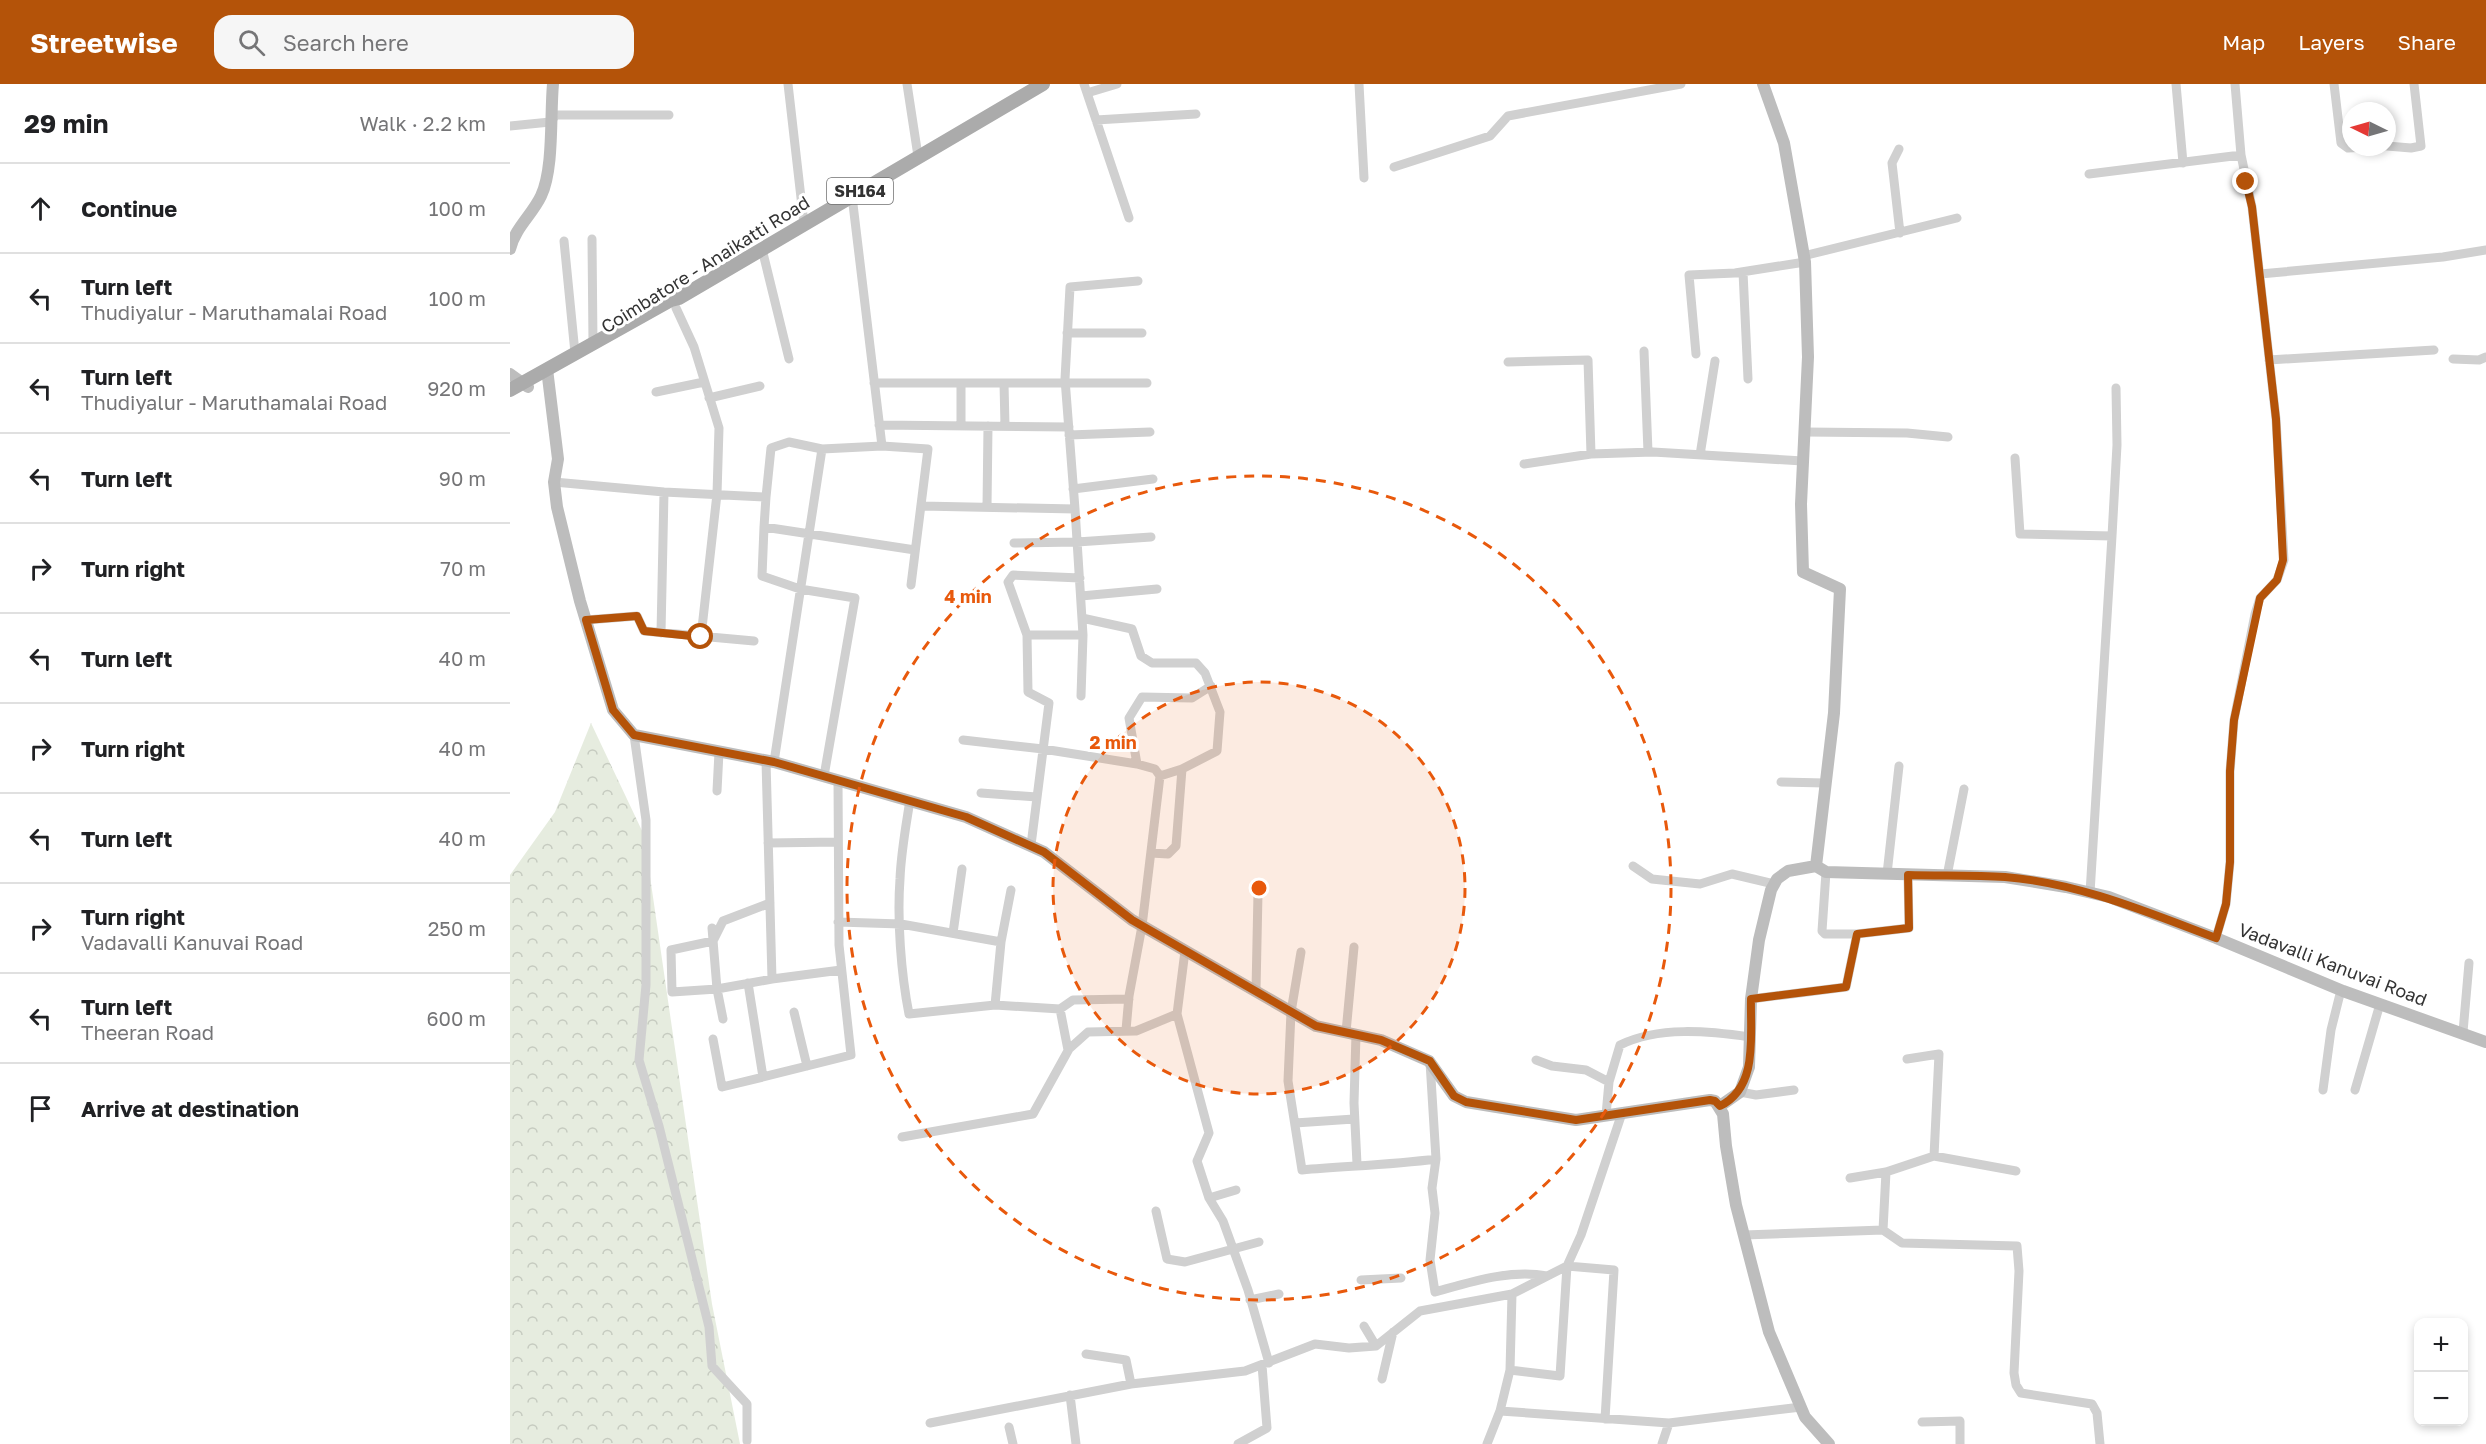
<!DOCTYPE html>
<meta charset="utf-8">
<style>
:root{--surface:#fff;--page:#f6f6f6;--text:#202124;--muted:#757577;--line:#e0e0e0;--accent:#b45309}
body{margin:0;font-family:"Golos Text",sans-serif;background:var(--page);color:var(--text)}
.controls{position:absolute;right:18px;bottom:18px;display:grid;overflow:hidden;border-radius:12px;box-shadow:0 3px 9px #0003}
.controls button{width:54px;height:54px;display:grid;place-items:center;padding:0;border:0;border-bottom:2px solid var(--line);background:var(--surface);color:var(--text);font:30px sans-serif}
.compass{position:absolute;left:1832px;top:18px;width:54px;height:54px;border-radius:50%;background:var(--surface);box-shadow:0 3px 9px #0003;rotate:275deg}
.stop{position:absolute;width:18px;height:18px;margin:-14px;border:4px solid #b45309;border-radius:50%;background:#fff}
.stop.end{background:#b45309;border-color:#fff;box-shadow:0 2px 6px #0008}
.list{margin:0;padding:0;list-style:none}
h2{display:flex;justify-content:space-between;align-items:center;height:78px;margin:0;padding:0 24px;font-size:26px}
h2 small{font-size:20px;font-weight:400;color:var(--muted)}
.list li{display:grid;grid-template-columns:39px 1fr auto;gap:18px;align-items:center;box-sizing:border-box;height:90px;padding:0 24px;border-top:2px solid var(--line)}
.list b{display:block;font-size:22px;white-space:nowrap}
.list p{margin:0;font-size:20px;white-space:nowrap;color:var(--muted)}
.list em{font-size:20px;font-style:normal;color:var(--muted)}
.icon{flex:none;width:33px;height:33px;fill:none;stroke:currentColor;stroke-width:2;stroke-linecap:round;stroke-linejoin:round}
.map{position:relative;flex:none;width:1976px;height:1360px;overflow:hidden}
header{display:flex;align-items:center;gap:36px;box-sizing:border-box;height:84px;padding:0 30px;background:var(--accent);color:#fff}
header strong{font-size:28px}
nav{display:flex;gap:33px;margin-inline-start:auto;font-size:21px}
.search{width:420px;height:54px;background:var(--page);display:flex;align-items:center;gap:15px;box-sizing:border-box;padding:0 21px;border-radius:18px;color:var(--muted);font-size:22px}
main{display:flex}
aside{flex:1;background:var(--surface)}
.map>svg:first-child{display:block}
.forest{fill:url(#forest-crowns)}
.lines{fill:none;stroke-linecap:round;stroke-linejoin:round}
.street{stroke:#d0d0d0;stroke-width:9}
.secondary{stroke:#bdbdbd;stroke-width:12}
.primary{stroke:#ababab;stroke-width:14}
.route{stroke:#b45309;stroke-width:8}
.ring{fill:none;stroke:#e8590c;stroke-width:3;stroke-dasharray:10 8}
.labels{text-anchor:middle;dominant-baseline:central;stroke-width:6;stroke-linejoin:round;paint-order:stroke}
.shield{fill:#fff;stroke:#707070;stroke-width:1.5}
.shield-label{font-size:16px;font-weight:bold;fill:#333}
.street-label{font-size:18px;fill:#333;stroke:#fff}
.centre{fill:#e8590c;stroke:#fff;stroke-width:3}
.ring-label{font-size:18px;text-anchor:middle;font-weight:bold;fill:#e8590c;stroke:#fff;stroke-width:6;stroke-linejoin:round;paint-order:stroke}
</style>
<header>
<strong>Streetwise</strong>
<div class="search"><svg class="icon" aria-label="search" viewBox="0 0 24 24"><circle cx="10" cy="10" r="6"/><path d="M15 15l6 6"/></svg>Search here</div>
<nav><a>Map</a><a>Layers</a><a>Share</a></nav>
</header>
<main>
<aside>
<h2>29 min<small>Walk · 2.2 km</small></h2>
<ul class="list">
<li><svg class="icon" aria-label="ahead" viewBox="0 0 24 24"><path d="M12 20V5M6 11l6-6 6 6"/></svg><div><b>Continue</b></div><em>100 m</em></li>
<li><svg class="icon" aria-label="left" viewBox="0 0 24 24"><path d="M17 20v-9H6M10 6l-5 5 5 5"/></svg><div><b>Turn left</b><p>Thudiyalur - Maruthamalai Road</p></div><em>100 m</em></li>
<li><svg class="icon" aria-label="left" viewBox="0 0 24 24"><path d="M17 20v-9H6M10 6l-5 5 5 5"/></svg><div><b>Turn left</b><p>Thudiyalur - Maruthamalai Road</p></div><em>920 m</em></li>
<li><svg class="icon" aria-label="left" viewBox="0 0 24 24"><path d="M17 20v-9H6M10 6l-5 5 5 5"/></svg><div><b>Turn left</b></div><em>90 m</em></li>
<li><svg class="icon" aria-label="right" viewBox="0 0 24 24"><path d="M7 20v-9h11M14 6l5 5-5 5"/></svg><div><b>Turn right</b></div><em>70 m</em></li>
<li><svg class="icon" aria-label="left" viewBox="0 0 24 24"><path d="M17 20v-9H6M10 6l-5 5 5 5"/></svg><div><b>Turn left</b></div><em>40 m</em></li>
<li><svg class="icon" aria-label="right" viewBox="0 0 24 24"><path d="M7 20v-9h11M14 6l5 5-5 5"/></svg><div><b>Turn right</b></div><em>40 m</em></li>
<li><svg class="icon" aria-label="left" viewBox="0 0 24 24"><path d="M17 20v-9H6M10 6l-5 5 5 5"/></svg><div><b>Turn left</b></div><em>40 m</em></li>
<li><svg class="icon" aria-label="right" viewBox="0 0 24 24"><path d="M7 20v-9h11M14 6l5 5-5 5"/></svg><div><b>Turn right</b><p>Vadavalli Kanuvai Road</p></div><em>250 m</em></li>
<li><svg class="icon" aria-label="left" viewBox="0 0 24 24"><path d="M17 20v-9H6M10 6l-5 5 5 5"/></svg><div><b>Turn left</b><p>Theeran Road</p></div><em>600 m</em></li>
<li><svg class="icon" aria-label="arrive" viewBox="0 0 24 24"><path d="M6 21V4h12l-3 4 3 4H6"/></svg><div><b>Arrive at destination</b></div></li>
</ul>
</aside>
<div class="map">
<svg width="1976" height="1360" viewBox="0 0 1976 1360">
<defs>
<pattern id="forest-crowns" width="20" height="18" patternUnits="userSpaceOnUse" patternTransform="scale(1.5)"><rect width="20" height="18" fill="#e6ecdf"/><path d="M2 6a3 3 0 1 1 6 0M12 15a3 3 0 1 1 6 0" fill="none" stroke="#c6cbc0"/></pattern>
</defs>
<rect width="100%" height="100%" fill="#fff"/>
<path class="forest" d="M81 639 134 751 202 1220 230 1360H0V791L45 728Z"/>
<g class="lines">
<path class="street" d="M278 0 294 140
M397 0 408 72
M574 0 619 134
M849 0 854 94
M1666 0 1673 79
M1824 0 1831 59 1838 64 1858 63
M577 9 607 0
M586 36 686 30
M0 42 40 38 46 31H159
M1877 62 1901 64 1911 62 1904 0
M1389 65 1382 79 1390 149
M884 83 980 52 998 32 1171 0
M1579 90 1731 71
M82 155 83 259
M54 157 65 269
M252 165 279 275
M1293 172 1447 134
M1233 188 1238 295
M1750 190 1933 173 1976 166
M166 224 184 263 209 344 207 410 191 553
M557 249H632
M1134 267 1138 368
M1186 270 1179 191 1225 189 1295 178
M1943 275 1969 276 1976 273
M1759 276 1924 266
M998 278 1078 276 1081 370
M364 299H637
M494 299 495 342
M146 308 194 298
M199 314 250 302
M369 341 559 343
M451 342V299
M1295 348 1397 349 1438 353
M559 351 640 348
M372 362 418 365 401 501
M1190 371 1205 277
M1505 374 1510 450 1602 452
M1014 380 1081 370 1143 368 1293 377
M44 398 154 408 256 413 254 443 405 466
M563 405 643 395
M256 413 261 364 279 358 312 365
M411 422 565 425 555 295 560 203 628 197
M477 423 478 342
M565 425 573 551 571 612
M254 443 252 492 290 505 345 514 314 692
M504 459 567 458 641 453
M571 512 647 505
M572 534 622 545 631 572 642 579H686L695 589 710 628 707 667 672 685 650 692
M76 536 127 532 134 547 244 557
M151 549 154 408
M517 551H573
M124 651 136 736V901L129 976 149 1042 199 1243 202 1282 237 1320V1357
M453 656 533 665 627 680 645 685 650 692 632 842 619 912 616 946
M264 678 312 365 372 362 342 112
M627 680 619 634 632 613 682 614 701 602
M1271 698 1315 699
M207 707 209 668
M471 709 527 713
M258 759 328 758
M521 761 539 619 518 608 517 551 498 498 503 491 570 494
M641 769 658 770 666 762 672 685
M1123 782 1142 795 1190 800 1222 790 1264 800
M1316 788 1312 847 1315 850H1347L1399 844 1398 791
M1377 790 1389 682
M1437 792 1454 705
M1580 809 1602 452 1607 361 1606 304
M328 838 391 840 491 858 485 921 399 930C391 890 387 835 390 795 391 768 396 742 400 716
M202 844 207 905 262 895 256 677
M443 849 452 785
M1706 854 1716 820 1720 778V688L1724 636 1745 530 1750 514 1767 496 1774 476 1766 335 1742 123 1731 71 1725 0
M491 858 501 806
M675 867 667 930 699 1049 687 1077 699 1114 713 1137 738 1206 759 1279
M791 868 781 928 778 997 792 1086C837 1082 881 1081 926 1075
M262 895 331 886
M746 906 748 809
M1241 915 1336 903 1347 850
M485 921 550 925 563 916 619 915
M550 925 558 966
M284 928 297 982 341 971 329 861 328 696
M213 935 207 905 162 908 161 866 203 857 213 837 260 819
M836 948 844 863
M1953 948 1959 879
M846 950 844 1019 847 1080
M203 955 212 1003 253 993 238 899
M1397 975 1429 970 1424 1072
M1026 976 1042 982 1076 986 1099 998
M920 978 926 1075 922 1104 925 1129 920 1176 925 1208C961 1198 1000 1185 1037 1192
M253 993 297 982
M1813 1006 1821 946 1831 906
M1845 1006 1870 920
M1230 1008 1246 1011 1284 1006
M1096 1031 1099 998 1110 961C1149 942 1198 947 1240 953
M785 1039 844 1035
M392 1053 523 1030 559 965 578 948 626 947 667 930
M1340 1094 1376 1088 1424 1072 1506 1087
M699 1114 726 1106
M646 1127 657 1175 675 1178 749 1158
M1373 1146 1376 1088
M1234 1151 1373 1146 1392 1159 1507 1162 1509 1187 1504 1289 1506 1301 1511 1309 1582 1320 1587 1329 1590 1360
M851 1196 891 1194
M740 1216 769 1210
M854 1242 866 1262
M576 1270 616 1276 621 1300
M1000 1286 1050 1292 1057 1182 1104 1186 1095 1335
M872 1295 883 1248
M560 1311 566 1360
M990 1327 1159 1339 1291 1323
M1412 1338 1450 1337V1360
M420 1339 621 1300 735 1287 805 1260 839 1264 866 1262 910 1227 1002 1210 1057 1182 1071 1151 1112 1029
M499 1343 503 1360
M728 1360 757 1344 752 1281
M977 1360 990 1327 1000 1286 1002 1210
M1152 1360 1159 1339"/>
<path class="secondary" d="M1253 0 1274 59 1295 178 1298 273 1291 420 1293 488 1330 505 1324 629 1306 782
M0 165C5 144 22 131 31 112 44 85 40 31 43 0
M37 285 48 375 44 398 47 423 70 517 103 626 124 651 264 678 456 733 534 768 622 836 806 942 871 956 919 977 944 1012 956 1018 1066 1036 1200 1016 1205 1017 1213 1030 1216 1062 1226 1121 1259 1248 1295 1333 1319 1360
M0 290 18 303
M1306 782 1316 788 1495 793 1556 803 1599 813 1706 854 1833 907 1976 958
M1210 1022 1230 1008 1239 983 1241 915 1249 856 1261 806 1267 795 1278 787 1306 782"/>
<path class="primary" d="M0 306 161 216 169 214 533 0"/>
</g>
<g class="lines">
<path class="route" d="M191 553 134 547 127 532 76 536 103 626 124 651 264 678 456 733 534 768 622 836 806 942 871 956 920 977 944 1012 956 1018 1066 1036 1200 1016 1205 1017 1210 1022C1249 1003 1240 951 1241 915L1336 903 1347 850 1399 844 1398 791C1430 792 1463 791 1495 793 1569 799 1637 828 1706 854L1716 820 1720 778V687L1724 636 1750 514 1767 496 1773 476 1766 335 1742 123 1736 98"/>
</g>
<circle cx="749" cy="804" r="206" fill="#e8590c" fill-opacity=".12"/>
<g class="ring">
<circle cx="749" cy="804" r="206"/>
<circle cx="749" cy="804" r="412"/>
</g>
<g class="labels">
<rect class="shield" x="317" y="94" width="66" height="26" rx="4.5"/>
<g class="shield-label">
<text x="350" y="107">SH164</text>
</g>
<g class="street-label">
<text transform="translate(195 180) rotate(-32)">Coimbatore - Anaikatti Road</text>
<text transform="translate(1823 880) rotate(21)">Vadavalli Kanuvai Road</text>
</g>
</g>
<circle cx="749" cy="804" r="9" class="centre"/>
<g class="ring-label">
<text x="458" y="519">4 min</text>
<text x="603" y="665">2 min</text>
</g>
</svg>
<div class="controls">
<button>+</button>
<button>−</button>
</div>
<svg class="compass" viewBox="-18 -18 36 36"><path d="M0-13l5 13h-10z" fill="#e53935"/><path d="M0 13l5-13h-10z" fill="#757577"/></svg>
<div class="stop" style="left:191px;top:553px"></div>
<div class="stop end" style="left:1736px;top:98px"></div>
</div>
</main>
